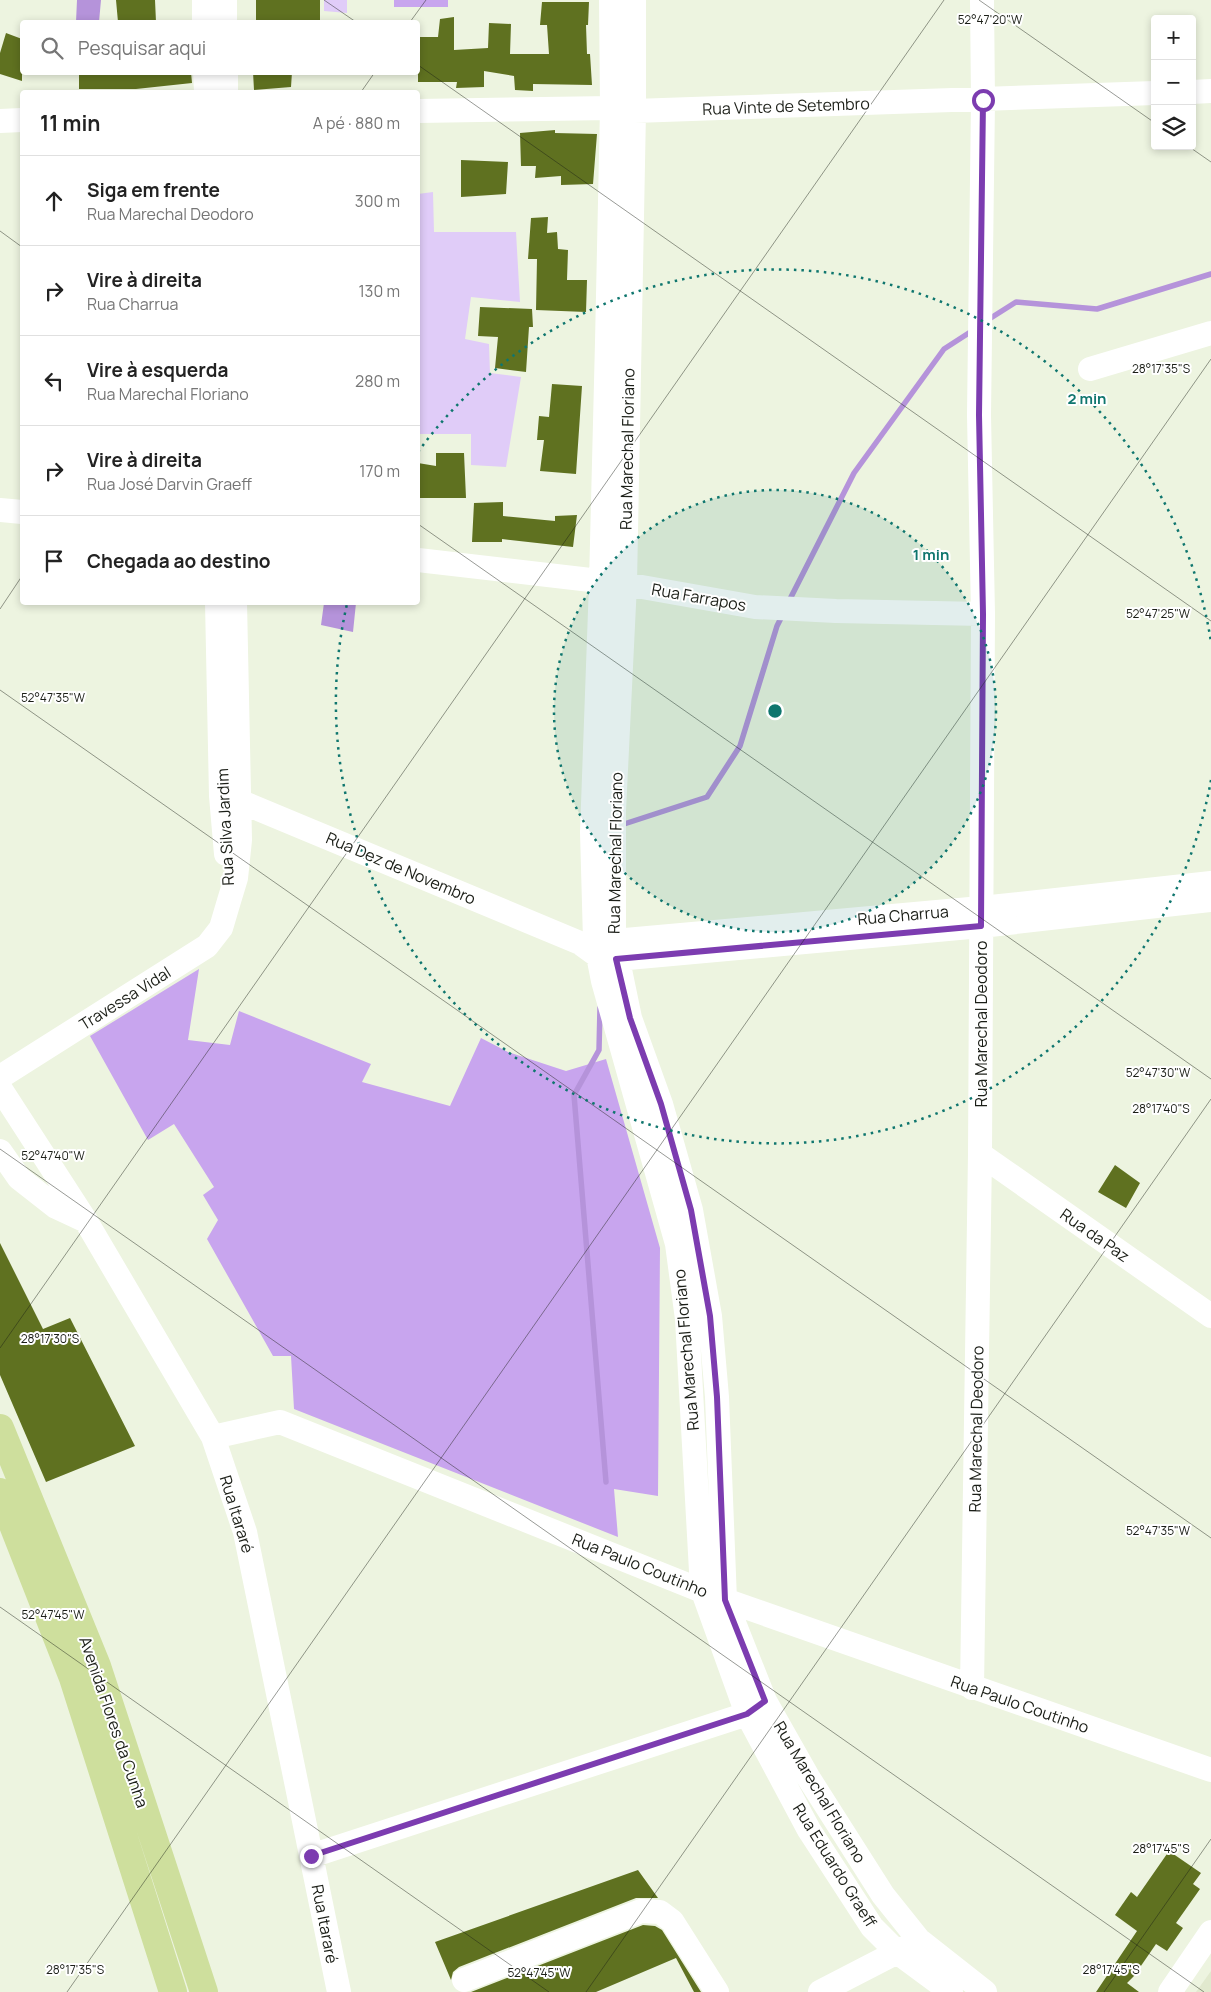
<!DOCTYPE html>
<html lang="pt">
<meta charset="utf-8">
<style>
:root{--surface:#fff;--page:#f6f6f6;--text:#222;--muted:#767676;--line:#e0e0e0}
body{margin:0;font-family:Manrope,sans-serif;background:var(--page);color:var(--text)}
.controls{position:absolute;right:15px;top:15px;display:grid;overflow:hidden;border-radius:5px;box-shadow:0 2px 8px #0003}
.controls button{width:45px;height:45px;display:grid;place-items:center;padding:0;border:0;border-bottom:1px solid var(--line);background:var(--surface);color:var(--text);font:25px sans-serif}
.stop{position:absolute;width:15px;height:15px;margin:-11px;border:4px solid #7c3cb0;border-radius:50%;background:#fff}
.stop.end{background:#7c3cb0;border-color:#fff;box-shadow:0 1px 5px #0008}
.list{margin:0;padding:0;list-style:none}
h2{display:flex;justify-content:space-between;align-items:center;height:65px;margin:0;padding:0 20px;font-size:21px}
h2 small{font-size:16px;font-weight:400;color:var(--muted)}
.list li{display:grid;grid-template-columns:32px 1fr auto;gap:15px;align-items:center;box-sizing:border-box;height:90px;padding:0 20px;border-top:1px solid var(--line)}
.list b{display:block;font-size:19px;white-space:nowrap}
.list p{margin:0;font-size:16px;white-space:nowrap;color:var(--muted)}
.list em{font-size:16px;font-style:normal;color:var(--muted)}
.icon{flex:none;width:28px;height:28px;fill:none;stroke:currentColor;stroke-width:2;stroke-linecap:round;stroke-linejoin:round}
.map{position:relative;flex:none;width:1211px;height:1992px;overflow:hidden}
.search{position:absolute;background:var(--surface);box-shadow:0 2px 8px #0003;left:20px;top:20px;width:400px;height:55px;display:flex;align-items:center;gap:12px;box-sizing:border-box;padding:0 18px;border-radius:5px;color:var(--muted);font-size:19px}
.panel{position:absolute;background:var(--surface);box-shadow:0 2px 8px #0003;left:20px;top:90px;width:400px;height:515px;border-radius:5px}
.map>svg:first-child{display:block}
.built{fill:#e1e9ce}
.green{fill:#e0ccf8}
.forest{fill:#c8a5ee}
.water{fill:#b593da}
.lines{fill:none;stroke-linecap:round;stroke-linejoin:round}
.stream{stroke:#b593da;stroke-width:5.5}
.building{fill:#5f7120}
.minor{stroke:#fff;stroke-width:24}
.major{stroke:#cedf9d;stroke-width:28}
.route{stroke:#7c3cb0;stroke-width:6}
.ticks{fill:none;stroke:#1b1e17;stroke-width:1;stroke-opacity:0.45}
.ring{fill:none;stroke:#0f766e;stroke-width:2.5;stroke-dasharray:2.5 5}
.labels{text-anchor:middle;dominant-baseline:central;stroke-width:4;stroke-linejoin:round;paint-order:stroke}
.street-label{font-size:16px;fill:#1b1e17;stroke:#fff}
.ticks-label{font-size:12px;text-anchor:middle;fill:#1b1e17;stroke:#fff;stroke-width:4;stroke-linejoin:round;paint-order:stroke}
.centre{fill:#0f766e;stroke:#fff;stroke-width:2.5}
.ring-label{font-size:15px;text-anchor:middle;font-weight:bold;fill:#0f766e;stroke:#fff;stroke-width:4;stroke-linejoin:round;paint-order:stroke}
</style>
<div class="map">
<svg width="1211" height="1992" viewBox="0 0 1211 1992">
<rect width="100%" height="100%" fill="#edf4e0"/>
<path class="built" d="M1211 1971V1992H1196Z"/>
<path class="green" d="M324 0H347V13L324 11Z
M433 192 434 232H516L520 302 471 297 465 339 489 344 490 373 521 377 506 467 471 465V434H418V194Z"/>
<path class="forest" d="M394 0H448V7H394Z
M199 969 188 1040 230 1045 239 1011 371 1064 362 1082 450 1106 481 1038 508 1052 566 1071 606 1059 660 1248 658 1496 614 1489 618 1537 294 1409 291 1356H273L207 1239 218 1220 203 1195 214 1187 174 1124 148 1140 90 1036Z"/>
<path class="water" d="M77 0H101L99 22H76Z
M324 603H356L353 632 321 625Z"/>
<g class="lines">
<path class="stream" d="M986 321 1016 302 1097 309 1211 274
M788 603 854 473 944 349 975 329
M618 826 707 797 740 746 777 626 783 614
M600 1008 599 1050 574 1095 606 1482"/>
</g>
<path class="building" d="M116 0H155L156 22H118Z
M256 0H320V22H256Z
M542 2H589L588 25H586L587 54H590L592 85 533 84V91L515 90 514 76 484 71V87L456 88 457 82H418V37H438L440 19 454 17V50L488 48 489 23 511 24 510 54H549L547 25H540Z
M6 33 22 39V81L0 74V53Z
M79 72H191L192 83 136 89H79Z
M253 72H292L291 87 254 90Z
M555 130V133L597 134 593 184 561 185V176L535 178 536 166H521L520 133Z
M461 160 508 162 506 194 461 197Z
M548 217 547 233 557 232 558 249 568 250 567 280H587L586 312 536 310 537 259H528L531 218Z
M480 307 532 309 533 327H529L526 372 495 368 498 337 478 336Z
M552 384 582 386 576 474 540 471 544 440H537L539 416 549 417Z
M436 453H464L466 498H418V463L436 466Z
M503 502V516L555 521V516L577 515 573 547 502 539V542H472L474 503Z
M1115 1165 1140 1183 1126 1208 1098 1192Z
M0 1243 43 1329 70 1318 135 1446 46 1482 0 1375Z
M1169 1851 1201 1873 1193 1884 1200 1889 1176 1923 1183 1928 1167 1951 1156 1944 1134 1976 1127 1983 1139 1992H1096L1137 1931 1115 1915 1131 1892 1137 1897Z
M638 1870 658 1898H636L459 1967 453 1972 451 1980 435 1942Z
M643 1925 655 1926 662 1930 701 1992H694L676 1958 596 1992H471Z"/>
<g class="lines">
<path class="minor" d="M204 0V22
M225 0V22
M611 0 612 108 607 342 601 583 592 832 595 940 603 981 677 1244 687 1319 702 1589 747 1714 809 1830 872 1927 897 1952 951 1992
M634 0V111L625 584 614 811V941L630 1018 661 1104 691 1210 710 1316 717 1397 725 1600 765 1701 808 1777 883 1895 919 1940 985 1992
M205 72 206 92
M226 72V92
M1192 92 1211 91
M418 111 612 108 634 111 1155 93
M0 121 22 120
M1090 369 1211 333
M0 510 22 512
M418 560 625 584 755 607 836 611 983 614
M217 602 221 796 226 854
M221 796 239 801 580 943 598 956 617 959 981 926 1211 900
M598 940 614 941 981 908 1211 883
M0 1077 207 946 221 928 229 901 236 878 240 840 235 602
M0 1088 86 1221 213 1437 245 1532 339 1992
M0 1151 19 1178 56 1207 86 1221
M980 1154 1211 1316
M213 1437 280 1422 725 1600 1211 1770
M972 1688 980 1154 983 614 979 415 983 100 982 0
M311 1856 747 1714 759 1705
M464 1980 641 1911 660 1912 672 1921 717 1992
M820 1992 909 1946
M1170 1992 1211 1932"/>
<path class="major" d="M0 1428 97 1666 204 1992
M0 1492 73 1678 173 1992"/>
</g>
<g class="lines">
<path class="route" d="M311 1856 747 1714 765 1701 725 1600 717 1397 710 1316 691 1210 661 1104 630 1018 616 959 981 926 983 614 979 415 983 100"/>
</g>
<path class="ticks" d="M324 0 356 22M979 0 1155 123M410 22 426 0M418 65 1211 621M361 92 375 72M1188 146 1211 162M0 231 22 247M418 524 1211 1079M0 609 22 576M0 690 1211 1538M0 1149 1204 1992M0 1348 944 0M0 1607 549 1992M67 1992 1211 359M586 1992 1211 1099M1104 1992 1211 1839"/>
<circle cx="775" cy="711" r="221" fill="#0f766e" fill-opacity=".12"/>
<g class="ring">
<circle cx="775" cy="711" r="221"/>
<path d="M1211 780A441 441 0 1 1 347 604M418 452A441 441 0 0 1 1211 642"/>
</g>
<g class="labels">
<g class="street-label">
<text transform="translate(786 106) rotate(-2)">Rua Vinte de Setembro</text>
<text transform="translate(627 449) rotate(-89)">Rua Marechal Floriano</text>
<text transform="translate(699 597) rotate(10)">Rua Farrapos</text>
<text transform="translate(225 827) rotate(-93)">Rua Silva Jardim</text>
<text transform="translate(615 853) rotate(-89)">Rua Marechal Floriano</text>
<text transform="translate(401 868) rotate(23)">Rua Dez de Novembro</text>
<text transform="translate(903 915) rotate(-5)">Rua Charrua</text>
<text transform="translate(125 998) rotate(-32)">Travessa Vidal</text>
<text transform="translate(981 1024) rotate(-90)">Rua Marechal Deodoro</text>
<text transform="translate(1095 1235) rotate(35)">Rua da Paz</text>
<text transform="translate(686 1350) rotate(-95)">Rua Marechal Floriano</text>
<text transform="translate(976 1429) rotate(-89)">Rua Marechal Deodoro</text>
<text transform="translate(237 1514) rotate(73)">Rua Itararé</text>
<text transform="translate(640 1565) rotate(22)">Rua Paulo Coutinho</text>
<text transform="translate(1020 1704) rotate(19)">Rua Paulo Coutinho</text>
<text transform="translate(114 1722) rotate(71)">Avenida Flores da Cunha</text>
<text transform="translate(820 1792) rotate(59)">Rua Marechal Floriano</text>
<text transform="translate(835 1865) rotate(58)">Rua Eduardo Graeff</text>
<text transform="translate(325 1924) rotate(79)">Rua Itararé</text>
</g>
</g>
<g class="ticks-label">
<text x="990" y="24">52°47'20"W</text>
<text x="1161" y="373">28°17'35"S</text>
<text x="1158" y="618">52°47'25"W</text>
<text x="53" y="702">52°47'35"W</text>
<text x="1158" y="1077">52°47'30"W</text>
<text x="1161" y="1113">28°17'40"S</text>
<text x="53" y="1160">52°47'40"W</text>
<text x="50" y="1343">28°17'30"S</text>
<text x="1158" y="1535">52°47'35"W</text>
<text x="53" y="1619">52°47'45"W</text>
<text x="1161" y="1853">28°17'45"S</text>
<text x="75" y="1974">28°17'35"S</text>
<text x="1111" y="1974">28°17'45"S</text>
<text x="539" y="1977">52°47'45"W</text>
</g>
<circle cx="775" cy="711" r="8" class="centre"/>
<g class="ring-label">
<text x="1087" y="404">2 min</text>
<text x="931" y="560">1 min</text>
</g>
</svg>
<div class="controls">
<button>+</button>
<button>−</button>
<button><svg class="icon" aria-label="layers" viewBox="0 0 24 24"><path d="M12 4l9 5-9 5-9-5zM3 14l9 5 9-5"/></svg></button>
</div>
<div class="stop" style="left:983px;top:100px"></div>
<div class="stop end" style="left:311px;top:1856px"></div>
<div class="search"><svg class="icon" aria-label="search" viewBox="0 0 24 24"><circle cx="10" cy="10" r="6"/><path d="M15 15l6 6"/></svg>Pesquisar aqui</div>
<section class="panel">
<h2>11 min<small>A pé · 880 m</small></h2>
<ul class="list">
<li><svg class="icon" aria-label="ahead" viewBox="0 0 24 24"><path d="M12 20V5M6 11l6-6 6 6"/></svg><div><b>Siga em frente</b><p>Rua Marechal Deodoro</p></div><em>300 m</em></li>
<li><svg class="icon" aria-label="right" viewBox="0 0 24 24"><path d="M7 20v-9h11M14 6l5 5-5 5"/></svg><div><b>Vire à direita</b><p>Rua Charrua</p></div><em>130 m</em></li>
<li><svg class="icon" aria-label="left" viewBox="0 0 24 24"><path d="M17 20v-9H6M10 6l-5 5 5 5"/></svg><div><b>Vire à esquerda</b><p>Rua Marechal Floriano</p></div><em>280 m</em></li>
<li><svg class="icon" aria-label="right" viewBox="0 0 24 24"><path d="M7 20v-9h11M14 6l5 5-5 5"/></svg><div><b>Vire à direita</b><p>Rua José Darvin Graeff</p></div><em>170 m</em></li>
<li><svg class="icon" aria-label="arrive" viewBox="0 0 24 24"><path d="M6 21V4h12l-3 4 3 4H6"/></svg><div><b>Chegada ao destino</b></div></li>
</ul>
</section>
</div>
